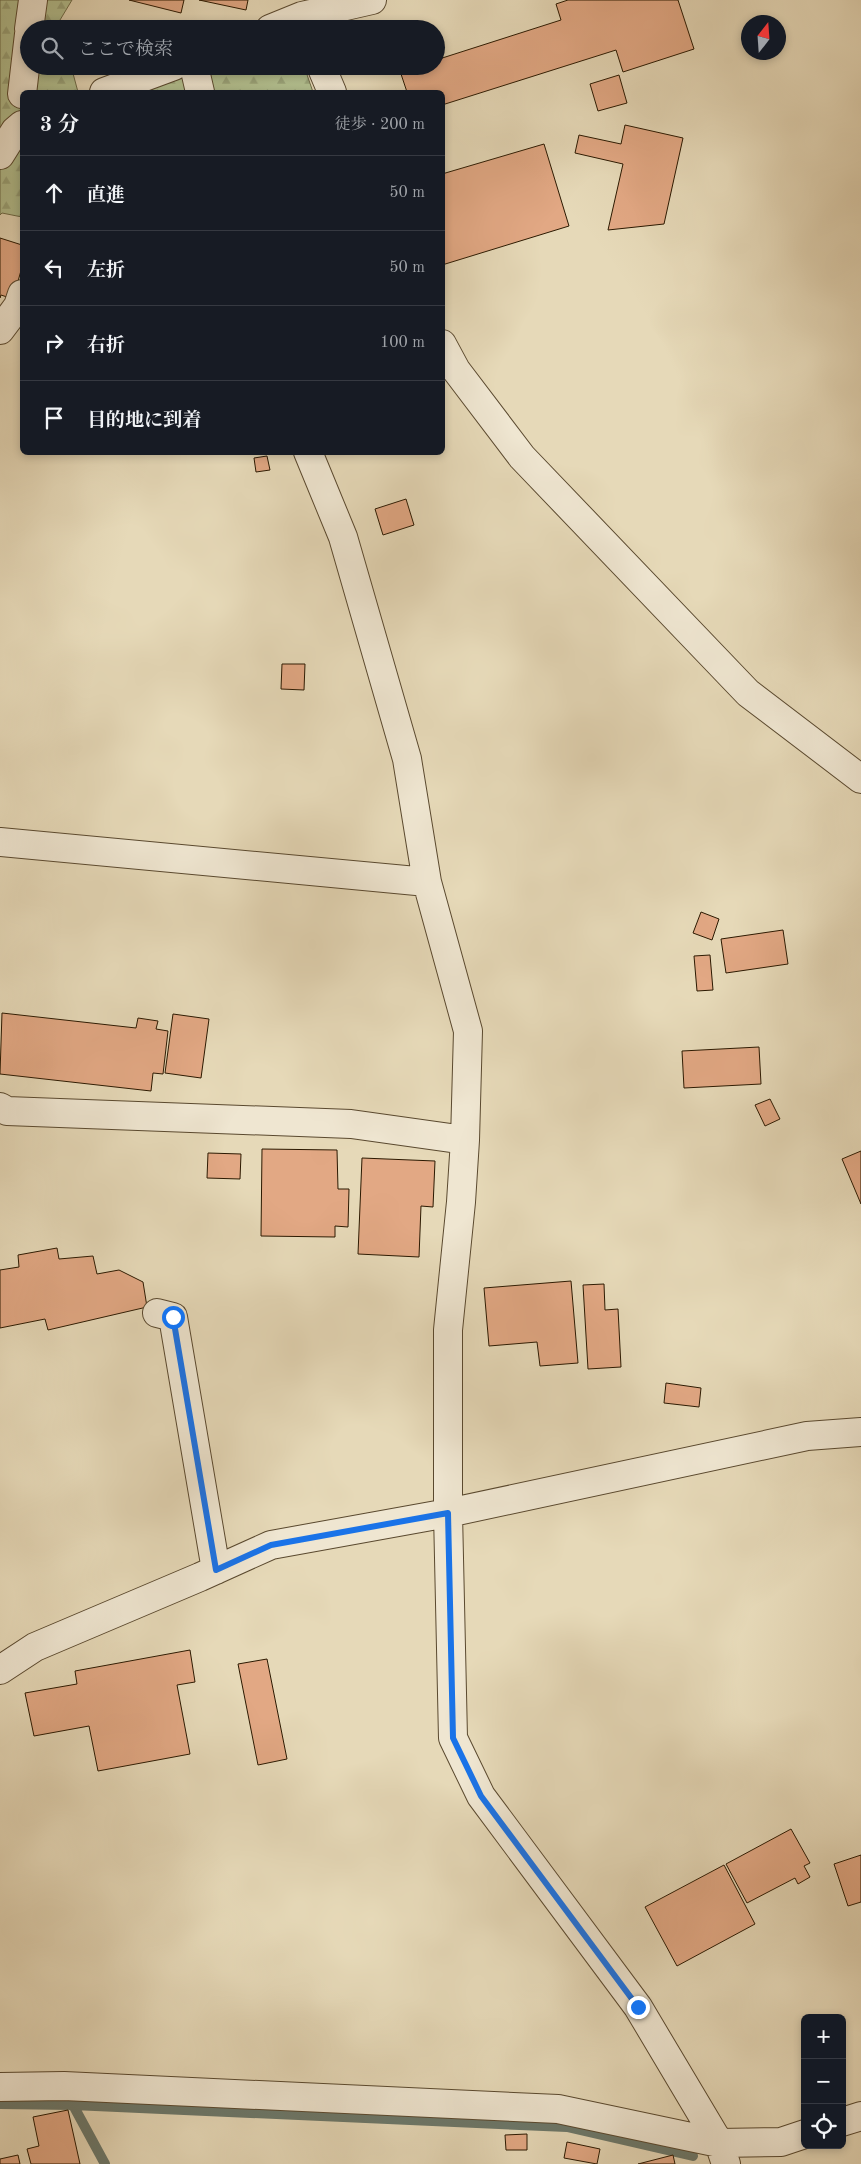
<!DOCTYPE html>
<html lang="ja">
<meta charset="utf-8">
<style>
:root{--surface:#171b24;--page:#242831;--text:#f1f3f6;--muted:#9ea1a6;--line:#363941}
body{margin:0;font-family:"Old Standard TT","Noto Serif JP",serif;background:var(--page);color:var(--text)}
.controls{position:absolute;right:15px;bottom:15px;display:grid;overflow:hidden;border-radius:8px;box-shadow:0 2px 8px #0003}
.controls button{width:45px;height:45px;display:grid;place-items:center;padding:0;border:0;border-bottom:1px solid var(--line);background:var(--surface);color:var(--text);font:25px sans-serif}
.compass{position:absolute;left:741px;top:15px;width:45px;height:45px;border-radius:50%;background:var(--surface);box-shadow:0 2px 8px #0003;rotate:17deg}
.stop{position:absolute;width:15px;height:15px;margin:-11px;border:4px solid #1a73e8;border-radius:50%;background:#fff}
.stop.end{background:#1a73e8;border-color:#fff;box-shadow:0 1px 5px #0008}
.list{margin:0;padding:0;list-style:none}
h2{display:flex;justify-content:space-between;align-items:center;height:65px;margin:0;padding:0 20px;font-size:21px}
h2 small{font-size:16px;font-weight:400;color:var(--muted)}
.list li{display:grid;grid-template-columns:32px 1fr auto;gap:15px;align-items:center;box-sizing:border-box;height:75px;padding:0 20px;border-top:1px solid var(--line)}
.list b{display:block;font-size:19px;white-space:nowrap}
.list em{font-size:16px;font-style:normal;color:var(--muted)}
.icon{flex:none;width:28px;height:28px;fill:none;stroke:currentColor;stroke-width:2;stroke-linecap:round;stroke-linejoin:round}
.map{position:relative;flex:none;width:861px;height:2164px;overflow:hidden}
.search{position:absolute;background:var(--surface);box-shadow:0 2px 8px #0003;left:20px;top:20px;width:425px;height:55px;display:flex;align-items:center;gap:12px;box-sizing:border-box;padding:0 18px;border-radius:28px;color:var(--muted);font-size:19px}
.panel{position:absolute;background:var(--surface);box-shadow:0 2px 8px #0003;left:20px;top:90px;width:425px;height:365px;border-radius:8px}
.map>svg:first-child{display:block}
.forest{fill:url(#forest-firs);stroke:#6f6c48}
.lines{fill:none;stroke-linecap:round;stroke-linejoin:round}
.stream{stroke:#6c796c;stroke-width:10}
.building{fill:#e2a884;stroke:#2b1901}
.minor-casing{stroke:#5a492f;stroke-width:30}
.minor{stroke:#efe6d1;stroke-width:28}
.route{stroke:#1a73e8;stroke-width:6}
</style>
<div class="map">
<svg width="861" height="2164" viewBox="0 0 861 2164">
<defs>
<pattern id="forest-firs" width="22" height="20" patternUnits="userSpaceOnUse" patternTransform="scale(1.25)"><rect width="22" height="20" fill="#b3c090"/><path d="M5 1l3.5 6h-7zM16 11l3.5 6h-7z" fill="#9aa47a"/></pattern>
</defs>
<rect width="100%" height="100%" fill="#e6d9b8"/>
<filter id="stains"><feTurbulence type="fractalNoise" baseFrequency=".004" numOctaves="4"/><feColorMatrix values="0 0 0 0 .2 0 0 0 0 .09 0 0 0 0 .02 0 0 0 .5 -.17"/></filter>
<radialGradient id="worn" r=".72"><stop offset=".6" stop-color="#630" stop-opacity="0"/><stop offset="1" stop-color="#630" stop-opacity=".3"/></radialGradient>
<path class="forest" d="M0 0H72L60 20 62 29H29V66H71L78 92H22V217L2 213 0 215Z
M193 66H304L313 92H111Z"/>
<g class="lines">
<path class="stream" d="M0 2104 73 2105 567 2127 693 2156
M73 2105 105 2164"/>
</g>
<path class="building" d="M129 0H184L181 13Z
M199 0H248L246 10Z
M568 0H678L694 49 623 72 616 50 442 105V92H407L400 71 416 66H436V60L561 20 556 4Z
M619 75 627 103 598 111 590 84Z
M625 125 683 138 664 224 608 230 623 164 575 153 579 135 621 144Z
M544 144 569 226 442 265V174Z
M0 238 22 245V267L13 299 1 295 0 298Z
M267 456 270 470 256 472 254 458Z
M406 499 414 525 383 535 375 509Z
M282 664H305L304 690 281 689Z
M701 912 719 919 712 940 693 933Z
M783 930 788 964 726 973 721 939Z
M710 955 713 990 697 991 694 956Z
M2 1013 136 1028 138 1018 158 1021 156 1029 168 1031 163 1074 153 1073 151 1091 0 1074Z
M173 1014 209 1019 201 1078 165 1073Z
M759 1047 761 1084 684 1088 682 1051Z
M770 1099 780 1119 765 1126 755 1105Z
M262 1149 337 1150 338 1189H349L348 1227 335 1226V1237L261 1236Z
M861 1151V1204L842 1159Z
M208 1153 241 1154 240 1179 207 1178Z
M362 1158 435 1161 433 1207 421 1206 419 1257 358 1254Z
M57 1248 59 1259 93 1256 97 1274 119 1270 143 1282 147 1307 48 1330 45 1319 0 1328V1270L19 1267 18 1255Z
M571 1281 578 1363 540 1366 537 1342 489 1346 484 1288Z
M604 1284 605 1310 618 1309 621 1367 588 1369 583 1285Z
M666 1383 701 1388 699 1407 664 1403Z
M190 1650 195 1682 177 1685 190 1754 98 1771 89 1726 34 1736 25 1693 77 1684 75 1671Z
M267 1659 287 1759 258 1765 238 1664Z
M791 1829 810 1863 804 1866 810 1877 798 1884 795 1878 747 1903 726 1864Z
M861 1855V1902L848 1906 834 1864Z
M724 1865 755 1924 677 1966 645 1907Z
M68 2110 80 2164H31L27 2149 39 2146 33 2117Z
M527 2134V2150H506L505 2135Z
M567 2142 600 2149 597 2164 564 2158Z
M18 2155 20 2164H0V2159Z
M673 2155 675 2164H638Z"/>
<g class="lines">
<defs>
<path id="minor" d="M29 29 33 0
M270 29 302 16 372 0
M194 66 200 92
M321 66 332 92
M104 92 174 66
M22 94 29 34
M0 155 15 131 22 125
M0 330 18 306 22 294
M442 344 456 370 522 457 748 693 861 779
M308 452 343 537 407 759 427 882 468 1031 465 1140 461 1202 448 1330V1513L453 1738 481 1796 638 2007 719 2143 726 2164
M0 842 427 882
M0 1107 7 1111 351 1124 465 1140
M157 1313 173 1317 216 1570
M0 1670 35 1647 200 1577 271 1545 448 1513 807 1436 861 1432
M0 2087 64 2086 558 2109 719 2143 781 2142 805 2134
M842 2122 861 2116"/>
</defs>
<use href="#minor" class="minor-casing"/>
<use href="#minor" class="minor"/>
</g>
<g class="lines">
<path class="route" d="M173 1317 216 1570 271 1545 448 1513 453 1738 481 1796 638 2007"/>
</g>
<rect width="100%" height="100%" filter="url(#stains)"/>
<rect width="100%" height="100%" fill="url(#worn)"/>
</svg>
<div class="controls">
<button>+</button>
<button>−</button>
<button><svg class="icon" aria-label="locate" viewBox="0 0 24 24"><circle cx="12" cy="12" r="6"/><path d="M12 2v4M12 18v4M2 12h4M18 12h4"/></svg></button>
</div>
<svg class="compass" viewBox="-18 -18 36 36"><path d="M0-13l5 13h-10z" fill="#e53935"/><path d="M0 13l5-13h-10z" fill="#9ea1a6"/></svg>
<div class="stop" style="left:173px;top:1317px"></div>
<div class="stop end" style="left:638px;top:2007px"></div>
<div class="search"><svg class="icon" aria-label="search" viewBox="0 0 24 24"><circle cx="10" cy="10" r="6"/><path d="M15 15l6 6"/></svg>ここで検索</div>
<section class="panel">
<h2>3 分<small>徒歩 · 200 m</small></h2>
<ul class="list">
<li><svg class="icon" aria-label="ahead" viewBox="0 0 24 24"><path d="M12 20V5M6 11l6-6 6 6"/></svg><div><b>直進</b></div><em>50 m</em></li>
<li><svg class="icon" aria-label="left" viewBox="0 0 24 24"><path d="M17 20v-9H6M10 6l-5 5 5 5"/></svg><div><b>左折</b></div><em>50 m</em></li>
<li><svg class="icon" aria-label="right" viewBox="0 0 24 24"><path d="M7 20v-9h11M14 6l5 5-5 5"/></svg><div><b>右折</b></div><em>100 m</em></li>
<li><svg class="icon" aria-label="arrive" viewBox="0 0 24 24"><path d="M6 21V4h12l-3 4 3 4H6"/></svg><div><b>目的地に到着</b></div></li>
</ul>
</section>
</div>
